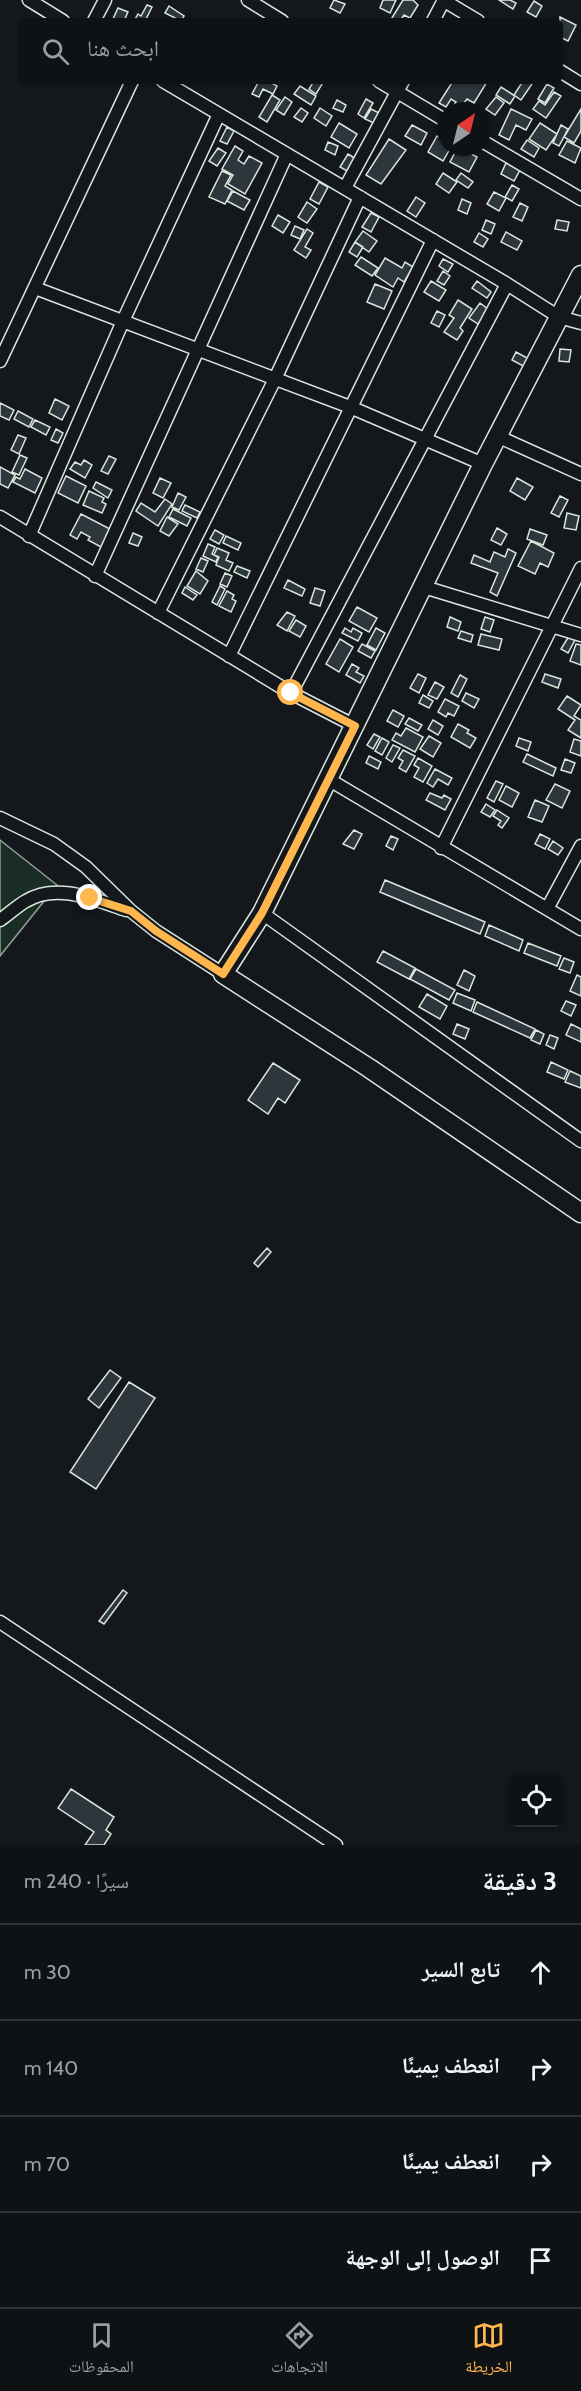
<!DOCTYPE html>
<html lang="ar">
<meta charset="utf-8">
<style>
:root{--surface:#0f1215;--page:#181b1e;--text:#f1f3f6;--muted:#9b9ea0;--line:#2f3234;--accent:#ffb74d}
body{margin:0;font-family:Cabin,"Noto Naskh Arabic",sans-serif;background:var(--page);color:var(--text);direction:rtl}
.controls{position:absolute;right:18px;bottom:18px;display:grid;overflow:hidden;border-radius:9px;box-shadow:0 2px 4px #0004}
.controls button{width:54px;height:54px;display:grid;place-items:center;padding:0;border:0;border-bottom:2px solid var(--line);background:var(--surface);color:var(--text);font:30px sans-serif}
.compass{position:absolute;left:437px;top:102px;width:54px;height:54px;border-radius:50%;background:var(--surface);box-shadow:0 2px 4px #0004;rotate:35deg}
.stop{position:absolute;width:18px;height:18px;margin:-14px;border:4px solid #ffb74d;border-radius:50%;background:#fff}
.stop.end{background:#ffb74d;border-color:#fff;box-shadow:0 2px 6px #0008}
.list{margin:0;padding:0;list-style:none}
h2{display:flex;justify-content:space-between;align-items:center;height:78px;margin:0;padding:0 24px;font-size:26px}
h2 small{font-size:20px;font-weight:400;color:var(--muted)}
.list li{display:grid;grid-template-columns:39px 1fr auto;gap:18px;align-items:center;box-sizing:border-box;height:96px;padding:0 24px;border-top:2px solid var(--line)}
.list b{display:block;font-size:22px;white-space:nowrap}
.list em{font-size:20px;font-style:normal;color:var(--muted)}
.icon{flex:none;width:33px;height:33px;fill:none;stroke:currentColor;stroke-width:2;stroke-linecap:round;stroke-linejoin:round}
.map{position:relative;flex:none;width:581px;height:1845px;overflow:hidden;direction:ltr}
.search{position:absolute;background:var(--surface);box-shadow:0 2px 4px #0004;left:18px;right:18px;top:18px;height:66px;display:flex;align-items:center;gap:15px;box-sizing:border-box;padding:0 21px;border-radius:9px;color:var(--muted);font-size:22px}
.sheet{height:462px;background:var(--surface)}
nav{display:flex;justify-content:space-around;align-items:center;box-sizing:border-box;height:84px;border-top:2px solid var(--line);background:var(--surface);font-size:16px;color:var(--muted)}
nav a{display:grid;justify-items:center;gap:3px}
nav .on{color:var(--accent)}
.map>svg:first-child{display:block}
.green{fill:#1a2d24;stroke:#939e99;stroke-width:1.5}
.building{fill:#2c363c;stroke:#d8e6dc;stroke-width:1.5}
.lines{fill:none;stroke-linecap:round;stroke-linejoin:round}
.street-casing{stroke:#d8e6dc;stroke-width:15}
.secondary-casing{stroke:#d8e6dc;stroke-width:21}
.street{stroke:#14181c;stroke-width:12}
.secondary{stroke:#14181c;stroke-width:18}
.route{stroke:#ffb74d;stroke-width:8}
</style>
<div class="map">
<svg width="581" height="1845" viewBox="0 0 581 1845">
<rect width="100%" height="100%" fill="#14181c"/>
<path class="green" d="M0 840 57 885 0 956Z"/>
<path class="building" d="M334 0 345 4 340 13 330 8Z
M383 0H396L390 13 380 8Z
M403 0H413L418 5 410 18 404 15 400 21H390Z
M499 0H510L516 3 513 9Z
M534 1 542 6 536 17 527 12Z
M147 5 152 7 145 21H134L138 14 141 16Z
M169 6 184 16 181 21 165 13Z
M118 8 128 12 124 21H112Z
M560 17 576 25 568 41 560 37Z
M259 81H268L277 86 273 94 263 89 259 97 252 94Z
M314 81H324L316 94 309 89Z
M453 81H484L487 82 474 103 467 99 458 111 453 107 456 102 451 99 446 107 439 103Z
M523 81H534L521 100 514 95Z
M547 84 554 88 545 103 538 99Z
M300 86 316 96 311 105 294 94Z
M501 87 515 96 510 104 496 95Z
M554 92 561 96 546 118 533 109 539 101 545 105Z
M272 95 280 100 267 122 259 117Z
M285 97 292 102 284 115 276 110Z
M496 97 504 103 495 115 486 109Z
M366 99 373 103 364 118 358 114Z
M337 100 346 105 343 112 333 108Z
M301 108 308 113 302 122 294 117Z
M320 108 332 116 326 126 314 118Z
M371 109 379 113 374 123 365 119Z
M511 109 532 119 526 130 516 125 509 140 499 135Z
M581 109V131L574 143 564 137Z
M339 123 357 134 349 148 331 137Z
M540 123 557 134 546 150 529 139Z
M412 125 427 133 421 145 405 136Z
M561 125 568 129 559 146 553 143Z
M227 127 234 131 227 144 220 141Z
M437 136 446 142V147H451L443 161 428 152Z
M389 139 406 150 381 184 366 175Z
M527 140 539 148 534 157 521 149Z
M567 141 581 148 575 163 559 155Z
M328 142 338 146 335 155 325 150Z
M235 146 243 151 238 160 244 164 249 156 262 163 245 194 228 184 233 175 222 169Z
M458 147 477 157 469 172 450 162Z
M218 148 226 153 217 166 209 161Z
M348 154 356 159 349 172 340 167Z
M506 163 520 170 514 181 501 174Z
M222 171 231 175 225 186 232 190 225 204 209 197Z
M443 173 457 182 449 193 436 184Z
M461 173 473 182 468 188 456 180Z
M319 182 328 187 319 204 310 199Z
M512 185 519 189 512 201 505 197Z
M233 191 250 200 244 210 227 201Z
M494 192 506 198 499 211 487 204Z
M416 197 425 203 416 217 407 211Z
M462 199 471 203 467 214 458 210Z
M307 202 317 209 307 223 298 217Z
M520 203 528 207 522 221 513 217Z
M371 213 379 217 371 232 362 227Z
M278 215 290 222 283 233 272 226Z
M486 220 495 224 491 234 482 230Z
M557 220 569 222 567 231 555 229Z
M295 226 304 230 300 239 291 235Z
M307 229 313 233 305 247 311 250 306 258 294 250Z
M363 231 377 241 369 252 355 242Z
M506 232 522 241 517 250 501 242Z
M479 233 488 239 483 247 474 242Z
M355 242 363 247 357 257 349 252Z
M361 257 378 268 372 276 355 265Z
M385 258 402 268 405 262 413 267 404 282 398 278 393 287 375 275Z
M443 259 453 264 448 272 439 266Z
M443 271 450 276 444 285 437 281Z
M431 281 446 290 439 301 424 292Z
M477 281 491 292 487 298 472 288Z
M375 284 392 291 384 309 367 302Z
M458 300 472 309 460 328 463 331 457 340 444 332 454 318 449 315Z
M480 303 489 310 478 324 469 318Z
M437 311 445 315 439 327 431 323Z
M560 349 571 350 569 362 559 361Z
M516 352 529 359 525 367 512 360Z
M55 399 69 406 62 420 49 413Z
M0 403 14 410 9 420 0 416Z
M18 411 33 419 29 427 14 419Z
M35 420 50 427 46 435 31 427Z
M56 429 63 433 58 443 51 440Z
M18 435 26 438 19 454 11 450Z
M20 455 27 458 19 475 12 472Z
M109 456 116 459 108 474 101 471Z
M84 460 92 465 85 478 70 469 75 462 81 465Z
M0 467 15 475 8 488 0 484Z
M25 469 42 478 35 493 13 482 16 477 20 479Z
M66 476 86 486 78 503 58 493Z
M160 478 171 483 163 498 153 493Z
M517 478 533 487 525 500 510 491Z
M96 482 112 490 108 498 93 488Z
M89 491 104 498 102 502 106 504 102 513 83 505Z
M178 493 186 497 179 510 172 507Z
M560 496 568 500 559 517 551 513Z
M165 499 172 504 158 526 136 511 141 503 155 512Z
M185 505 200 512 197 518 182 511Z
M173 509 191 518 187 526 169 517Z
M567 513 579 516 576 530 564 528Z
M81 514 110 529 101 547 88 540 90 537 81 532 77 539 70 535Z
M167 517 178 524 169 536 160 531Z
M497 528 507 534 501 545 491 540Z
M530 529 547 535 543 545 527 539Z
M215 530 224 535 219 544 210 539Z
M133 533 142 537 138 546 129 543Z
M226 536 241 543 238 550 223 543Z
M531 541 554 553 548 567 540 563 535 574 518 566Z
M208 544 215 547 212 554 218 557 216 562 203 556Z
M217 548 229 553 226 560 233 563 229 571 216 565 219 557 214 555Z
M508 549 516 553 497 596 490 592 498 573 471 563 474 555 490 562 494 552 505 557Z
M201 558 208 561 203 572 196 569Z
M237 566 250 571 247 578 234 572Z
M196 571 208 581 200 594 187 586Z
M225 573 232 576 227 587 220 584Z
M288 580 305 589 302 596 284 588Z
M220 586 225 589 217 605 212 602Z
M185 587 197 595 193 600 182 593Z
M315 588 325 591 320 606 310 603Z
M227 591 234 595 232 599 236 601 231 612 219 606Z
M357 607 377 618 369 632 349 621Z
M287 612 295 616 287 631 277 625Z
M450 617 461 622 458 631 447 627Z
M485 617 494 620 490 632 481 629Z
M296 620 306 626 300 637 289 631Z
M345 628 351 632 353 628 362 633 358 641 342 633Z
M376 628 385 633 376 650 367 645Z
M461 631 473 635 471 642 458 638Z
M481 634 502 639 499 650 478 645Z
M569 636 575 640 568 653 561 649Z
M340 639 353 647 339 672 326 664Z
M362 644 375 651 371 658 358 651Z
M576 644 581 645V665L570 661Z
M352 664 359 668 356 672 364 676 360 683 346 675Z
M418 674 426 678 419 693 410 688Z
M545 674 561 679 558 688 542 682Z
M460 675 467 679 458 697 451 693Z
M435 682 444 687 437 699 428 695Z
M466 693 479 699 474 708 462 701Z
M423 695 433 701 429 708 419 703Z
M567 696 581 705 574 716 581 720V738L568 730 575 720 558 709Z
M445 699 459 706 454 716 448 713 446 717 438 712Z
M393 710 404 716 398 727 387 721Z
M409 718 422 725 418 731 405 724Z
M433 720 443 726 438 735 428 729Z
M458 724 469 730 467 733 476 738 470 748 451 737Z
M406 728 423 737 415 752 392 740 396 733 401 736Z
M374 734 380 737 373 749 367 745Z
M429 736 441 743 433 757 420 749Z
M382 738 389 742 382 755 375 751Z
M519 738 531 742 528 751 516 746Z
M574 739 581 741V756L570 752Z
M393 745 400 748 392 762 386 758Z
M403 750 415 756 406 772 399 768 403 761 398 758Z
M527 754 556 768 553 776 523 762Z
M369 756 381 762 378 769 366 763Z
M418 758 432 766 423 782 414 777 419 768 414 765Z
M565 759 575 763 571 773 561 770Z
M435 769 452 778 448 785 438 779 433 787 427 783Z
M496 781 503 784 494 802 487 798Z
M555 784 570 791 562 808 546 800Z
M506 786 519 793 512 807 499 800Z
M430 793 442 798 444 795 451 799 445 810 426 800Z
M535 800 549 806 542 822 528 817Z
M486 804 495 810 490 817 481 812Z
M497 810 509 818 502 828 498 825 501 821 493 816Z
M354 830 362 834 354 849 343 844Z
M540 834 550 839 545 849 535 844Z
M391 836 398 839 393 850 386 846Z
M553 841 563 848 558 855 548 849Z
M385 880 485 922 480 934 380 892Z
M489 925 523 940 519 951 485 936Z
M528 943 561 956 557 966 524 953Z
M383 951 415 968 409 979 377 962Z
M564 958 574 962 570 973 559 969Z
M416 969 455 990 449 1000 410 979Z
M464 970 475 976 469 991 457 985Z
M577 975 581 977V996L570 991Z
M457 993 475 1000 471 1011 453 1003Z
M427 994 447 1006 440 1019 419 1007Z
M566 1001 576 1005 571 1016 561 1011Z
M477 1002 535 1029 530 1038 473 1012Z
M457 1024 469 1029 465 1039 453 1034Z
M571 1024 581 1029V1042L566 1035Z
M536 1030 544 1034 540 1044 531 1040Z
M550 1035 558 1038 554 1049 546 1045Z
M551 1062 568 1070 564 1079 547 1072Z
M273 1063 300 1080 285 1103 278 1098 268 1114 248 1100Z
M570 1071 581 1076V1088L565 1082Z
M267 1248 271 1252 258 1267 254 1263Z
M110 1370 121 1378 99 1408 88 1399Z
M129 1382 155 1398 96 1489 70 1472Z
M123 1590 127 1593 104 1624 99 1621Z
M71 1789 114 1817 106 1830 111 1834 104 1845H85L94 1832 58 1808Z"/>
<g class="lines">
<defs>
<path id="street" d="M29 0 63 21
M248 0 282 21
M443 0 478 21
M94 21 105 0
M433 21 444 0
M560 71 581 84
M163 81 507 284 559 317 581 323
M379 81 446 121
M482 141 581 199
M345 188 403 81
M35 288 350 407 483 464
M0 361 132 81
M497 436 581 474
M0 517 291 693 355 726
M29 536 123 321 219 114
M95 576 287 154
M424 587 581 635
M158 613 275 379 360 197
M229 656 433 240
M291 693 507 284
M328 779 581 929
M0 818 54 844 86 867 131 911 156 931 223 974
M441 848 581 568
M547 909 581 846
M262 913 581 1141
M0 920C9 914 17 906 26 901 57 882 96 900 126 910
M0 1622 336 1845"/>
<path id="secondary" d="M581 275 483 464 262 913 223 974 369 1068 581 1213"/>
</defs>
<use href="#street" class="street-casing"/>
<use href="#secondary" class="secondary-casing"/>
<use href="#street" class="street"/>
<use href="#secondary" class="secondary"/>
</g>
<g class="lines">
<path class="route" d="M90 898 131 911 156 931 223 974 262 913 355 726 291 693"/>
</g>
</svg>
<div class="controls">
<button><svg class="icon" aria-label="locate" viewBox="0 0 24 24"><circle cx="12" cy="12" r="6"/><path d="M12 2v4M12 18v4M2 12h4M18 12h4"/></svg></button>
</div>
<svg class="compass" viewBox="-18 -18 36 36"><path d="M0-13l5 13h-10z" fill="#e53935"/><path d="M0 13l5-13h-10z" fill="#9b9ea0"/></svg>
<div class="stop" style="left:291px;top:693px"></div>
<div class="stop end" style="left:90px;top:898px"></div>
<div class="search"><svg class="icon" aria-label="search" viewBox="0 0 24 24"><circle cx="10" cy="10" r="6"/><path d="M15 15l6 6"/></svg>ابحث هنا</div>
</div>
<section class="sheet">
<h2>3 دقيقة<small>سيرًا · 240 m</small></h2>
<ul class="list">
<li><svg class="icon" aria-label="ahead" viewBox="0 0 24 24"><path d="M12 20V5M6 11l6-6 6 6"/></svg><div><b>تابع السير</b></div><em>30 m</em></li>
<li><svg class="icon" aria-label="right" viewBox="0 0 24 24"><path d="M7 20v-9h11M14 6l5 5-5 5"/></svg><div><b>انعطف يمينًا</b></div><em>140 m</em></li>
<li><svg class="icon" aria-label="right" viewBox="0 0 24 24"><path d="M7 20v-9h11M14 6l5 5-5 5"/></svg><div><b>انعطف يمينًا</b></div><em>70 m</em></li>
<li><svg class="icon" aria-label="arrive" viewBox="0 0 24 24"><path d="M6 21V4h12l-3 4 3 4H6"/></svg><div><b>الوصول إلى الوجهة</b></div></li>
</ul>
</section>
<nav>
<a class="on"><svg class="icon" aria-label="map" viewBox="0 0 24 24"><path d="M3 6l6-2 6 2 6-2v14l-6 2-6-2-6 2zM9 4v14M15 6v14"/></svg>الخريطة</a>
<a><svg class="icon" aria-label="directions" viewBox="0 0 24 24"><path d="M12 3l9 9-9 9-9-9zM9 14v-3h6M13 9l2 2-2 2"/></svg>الاتجاهات</a>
<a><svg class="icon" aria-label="saved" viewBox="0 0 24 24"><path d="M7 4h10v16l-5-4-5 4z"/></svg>المحفوظات</a>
</nav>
